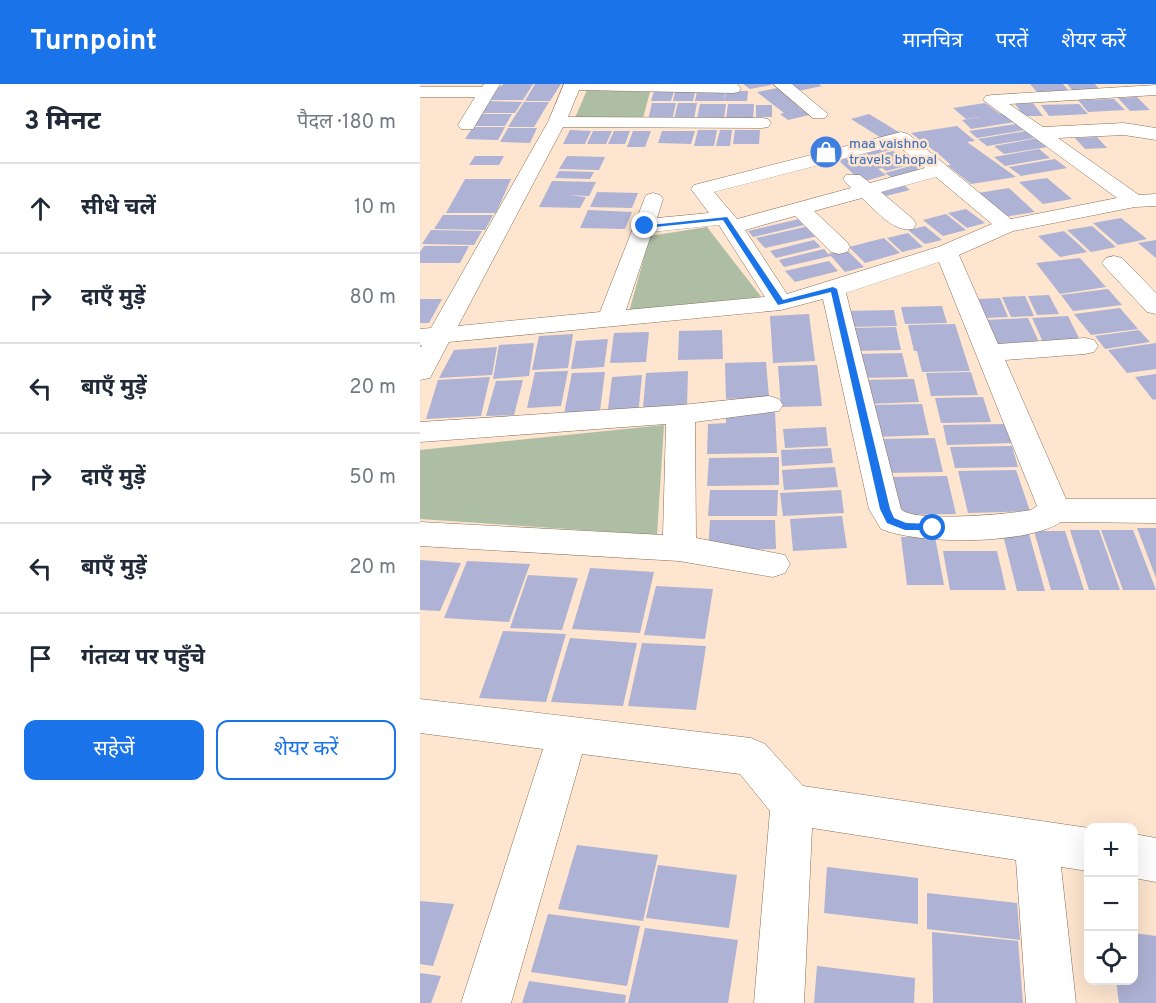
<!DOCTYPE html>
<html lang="hi">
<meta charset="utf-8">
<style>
:root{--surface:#fff;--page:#f6f6f7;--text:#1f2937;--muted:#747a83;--line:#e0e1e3;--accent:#1a73e8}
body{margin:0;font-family:Overpass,"Noto Sans Devanagari",sans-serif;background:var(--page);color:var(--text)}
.controls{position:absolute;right:18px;bottom:18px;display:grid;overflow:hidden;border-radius:12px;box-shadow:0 6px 24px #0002}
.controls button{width:54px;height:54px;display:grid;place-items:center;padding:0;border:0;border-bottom:2px solid var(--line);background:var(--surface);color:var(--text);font:30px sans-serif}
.stop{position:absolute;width:18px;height:18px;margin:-14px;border:4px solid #1a73e8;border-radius:50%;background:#fff}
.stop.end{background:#1a73e8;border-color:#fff;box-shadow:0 2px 6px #0008}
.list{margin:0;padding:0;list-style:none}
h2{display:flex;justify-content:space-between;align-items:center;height:78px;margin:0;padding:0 24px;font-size:26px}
h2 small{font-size:20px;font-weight:400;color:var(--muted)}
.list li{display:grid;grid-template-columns:39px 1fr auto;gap:18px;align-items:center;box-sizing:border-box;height:90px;padding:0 24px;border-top:2px solid var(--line)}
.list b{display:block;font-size:22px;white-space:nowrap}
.list em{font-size:20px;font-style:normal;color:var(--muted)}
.actions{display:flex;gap:12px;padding:18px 24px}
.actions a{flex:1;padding:14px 0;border:2px solid var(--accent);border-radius:12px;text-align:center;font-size:21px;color:var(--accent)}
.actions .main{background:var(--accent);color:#fff}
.icon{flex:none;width:33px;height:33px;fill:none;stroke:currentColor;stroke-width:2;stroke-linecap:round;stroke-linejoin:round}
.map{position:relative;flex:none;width:736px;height:919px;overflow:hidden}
header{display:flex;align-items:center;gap:36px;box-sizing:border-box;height:84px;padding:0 30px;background:var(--accent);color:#fff}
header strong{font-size:28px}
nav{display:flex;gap:33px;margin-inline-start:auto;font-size:21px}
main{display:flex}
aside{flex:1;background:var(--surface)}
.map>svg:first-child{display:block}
.green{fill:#adbea4}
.building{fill:#aeb2d4}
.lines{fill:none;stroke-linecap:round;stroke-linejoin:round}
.minor-casing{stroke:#886e55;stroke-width:1}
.minor{fill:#fff;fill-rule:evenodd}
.route{fill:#1a73e8}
.labels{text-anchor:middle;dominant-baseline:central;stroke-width:5;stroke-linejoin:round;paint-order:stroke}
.far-shop-label{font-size:14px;fill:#366cbe;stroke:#fde5cf;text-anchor:start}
</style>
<header>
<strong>Turnpoint</strong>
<nav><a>मानचित्र</a><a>परतें</a><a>शेयर करें</a></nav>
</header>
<main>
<aside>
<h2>3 मिनट<small>पैदल · 180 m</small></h2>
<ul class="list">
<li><svg class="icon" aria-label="ahead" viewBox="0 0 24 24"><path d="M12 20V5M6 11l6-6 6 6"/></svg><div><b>सीधे चलें</b></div><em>10 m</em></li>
<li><svg class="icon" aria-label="right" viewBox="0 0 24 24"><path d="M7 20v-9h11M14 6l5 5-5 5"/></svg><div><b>दाएँ मुड़ें</b></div><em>80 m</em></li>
<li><svg class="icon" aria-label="left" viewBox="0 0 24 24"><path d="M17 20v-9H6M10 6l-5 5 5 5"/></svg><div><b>बाएँ मुड़ें</b></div><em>20 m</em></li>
<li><svg class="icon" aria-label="right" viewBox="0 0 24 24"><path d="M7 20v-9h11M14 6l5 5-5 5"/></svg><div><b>दाएँ मुड़ें</b></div><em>50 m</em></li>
<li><svg class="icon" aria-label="left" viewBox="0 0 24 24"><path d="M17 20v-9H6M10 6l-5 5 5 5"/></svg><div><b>बाएँ मुड़ें</b></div><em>20 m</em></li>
<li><svg class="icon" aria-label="arrive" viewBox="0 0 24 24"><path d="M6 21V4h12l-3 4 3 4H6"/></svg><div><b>गंतव्य पर पहुँचे</b></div></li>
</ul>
<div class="actions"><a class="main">सहेजें</a><a>शेयर करें</a></div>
</aside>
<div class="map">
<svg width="736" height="919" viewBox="0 0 736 919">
<rect width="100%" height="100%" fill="#fde5cf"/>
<path class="green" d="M167 6 230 8 223 34H155Z
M287 143 342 214 209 228 230 152Z
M244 341 237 451 0 435V366Z"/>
<path class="building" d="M84 0H113L103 16H70L79 3Z
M115 0H141L130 17H105Z
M323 0H351V1L330 5Z
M369 0H399L402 2 378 7Z
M610 0H643L649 7 617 8Z
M647 0H675L680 6 653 7Z
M358 4 381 25 389 31 368 36 360 30 364 29 337 8Z
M234 7H254L251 17H231Z
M277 7H305L304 17H275Z
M306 7H328L327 17H304Z
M255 8H275L273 17H253Z
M717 13 730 26 710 27 698 14Z
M694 15 705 26 668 28 658 16Z
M69 17 102 18 95 29H61Z
M104 18H129L114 43H88Z
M232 19H256L252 36H228Z
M258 19H277L274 35H254Z
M565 19 580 30H585L595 38 551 45 542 36 566 32 546 35 533 24Z
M613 19 623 32H604L595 20Z
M280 20H306L304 35H277Z
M308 20H334L333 35H306Z
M659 20 668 30 629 32 621 21Z
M336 21H352V33H336Z
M60 30H92L85 42H52Z
M449 30 482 50 463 55 431 35Z
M596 40 605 46 557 54 549 47Z
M537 42 555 57 547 58 596 93 551 100 527 81H531L521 72 491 49Z
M53 43H85L78 56 45 55Z
M88 44H117L110 59 80 58Z
M150 46 171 47 165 60H143Z
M278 46H297L294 62H274Z
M300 46H312L310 62H296Z
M315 46H340L339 60H313Z
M173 47H192L186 60H167Z
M194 47H210L205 60H188Z
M213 47H231L225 63H207Z
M242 47H275L271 60 238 59Z
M606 47 615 54 567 62 558 55Z
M677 53 687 64 665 65 655 54Z
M618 54 628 63 584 70 574 62Z
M465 60 473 65 450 72 441 66Z
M619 65 630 74 585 82 574 73Z
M441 67 455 79 457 78 449 73 473 67 480 71 477 72 489 81 466 87 462 84 458 85 466 91 442 98 416 74Z
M55 72H84L79 81H49Z
M147 72 185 73 179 86 139 85Z
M635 75 647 84 601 92 589 83Z
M494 81 506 88 476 96 465 89Z
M139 87 174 88 170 95 135 94Z
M627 94 652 115 623 120 599 98Z
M45 95H91L76 129H26Z
M132 97 176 98 169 112 149 111 166 113 160 124 119 123Z
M484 101 490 106 462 113 453 108Z
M589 104 615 128 583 133 558 109Z
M177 108 218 109 212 124 170 123Z
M546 125 565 139 547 144 528 129Z
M168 126 212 128 205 145 160 144Z
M526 130 546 146 523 152 503 136Z
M23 131H73L65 146 14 145Z
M701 134 727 155 698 161 673 139Z
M379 135 384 141 333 153 328 147Z
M389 142 398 152 345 164 336 154Z
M505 142 522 156 505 160 488 146Z
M672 142 696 163 671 168 647 146Z
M11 146 62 147 54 161 2 160Z
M644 147 667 168 640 173 618 152Z
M488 149 503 163 482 168 467 154Z
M464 154 480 169 445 179 429 163Z
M394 156 401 163 356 174 350 167Z
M736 156V174L718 159Z
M4 162H49L40 179H0V168Z
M404 165 408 170 427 166 444 183 425 188 411 172 364 183 359 176Z
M660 174 686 203 640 210 616 179Z
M409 177 418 187 375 198 365 187Z
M688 205 702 221 653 227 641 211Z
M629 211 639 230 617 231 608 212Z
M605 212 614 232 591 233 582 213Z
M580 214 588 233 563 234 555 215Z
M0 215H22L9 239H0Z
M522 222 527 239 485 240 481 223Z
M700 224 718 245 671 251 654 230Z
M474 226 477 242 427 243 425 227Z
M389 230 395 277 353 279 350 232Z
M648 232 660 256 623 258 612 234Z
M608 234 619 258 575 260 565 236Z
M535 240 550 287 502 288 497 267H494L488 241Z
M476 243 481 266 434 267 431 244Z
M302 246 303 275 258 276 259 247Z
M719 246 730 258 685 265 675 252Z
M229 248 226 278 190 279 194 249Z
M153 250 148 284 112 286 119 252Z
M188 255 184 283 151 285 156 257Z
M114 259 109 292 73 295 79 261Z
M736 259V285L707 289 688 266Z
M77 263 72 291 19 294 34 266Z
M482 269 488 293 438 294 435 270Z
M346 278 349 313 306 315 305 279Z
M397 281 402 322 361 323 358 282Z
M148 287 141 322 107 324 115 288Z
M268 287 267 322 223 324 226 289Z
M185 288 179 334 143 335 152 289Z
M551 288 558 311 511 312 506 289Z
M736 290V315L733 316 715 293Z
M222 291 218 332 187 333 192 293Z
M70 293 61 332 6 335 18 296Z
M494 295 499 318 447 320 443 296Z
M103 296 94 331 66 332 76 297Z
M563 313 571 338 521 339 515 314Z
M502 320 509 351 456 353 452 321Z
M355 327 357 369 287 370 288 340 306 339V332Z
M587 340 594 359 527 361 523 341Z
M406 343 408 362 365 364 363 345Z
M515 354 523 388 464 389 459 355Z
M592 362 598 383 535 384 530 363Z
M411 364 413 379 362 382 361 366Z
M359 373V401L287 402 289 374Z
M415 383 418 403 364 406 362 386Z
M596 386 610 427 548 429 538 387Z
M527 392 536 430 477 431 470 393Z
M290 406H358L357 432H288Z
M421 406 424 429 363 432 360 409Z
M422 432 427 464 373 467 370 435Z
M290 436H355L356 465 288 466Z
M717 444H736V494Z
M608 446 625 507H597L582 447Z
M650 446H679L700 506H669Z
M681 446H713L736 506H703Z
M614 447H645L664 506H631Z
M481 453H515L524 501H487Z
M523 467H577L586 506H530Z
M0 476 41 479 20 527 0 526Z
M47 477 110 480 89 538 24 534Z
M170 484 234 488 220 549 152 545Z
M108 491 158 494 142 546 90 544Z
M236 502 293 505 285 555 224 551Z
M83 547 146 550 126 618 59 614Z
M150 554 217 559 203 622 131 618Z
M222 559 286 562 276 626 208 622Z
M157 761 238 771 223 837 138 825Z
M238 781 317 791 309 844 226 834Z
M407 783 498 794V840L404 829Z
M507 809 597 819 600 856 507 845Z
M0 817 34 820 13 882 0 880Z
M128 830 220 842 207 902 111 888Z
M225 844 318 856 308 919H208Z
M512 848 598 857 603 919H513Z
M714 849 736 852V919H699L696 896H714Z
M397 882 495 894 494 919H394Z
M0 889 21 892 11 919H0Z
M109 897 206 911 205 919H102Z"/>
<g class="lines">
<defs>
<path id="minor" d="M64 0H80L53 45H41L38 41 55 13H0V3H62Z
M144 0H317L321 4 319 8 313 9 159 6 148 33 342 34 348 35 351 39 348 43 342 44 143 43 38 242 180 228 226 111 233 109 240 111 243 115 237 134 289 129 271 105 274 101 481 48 488 50 591 135 697 114 563 16 566 12 572 11 736 1V11L589 20 623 43 704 39 736 44V56L704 51 638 54 719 111 736 110V122L715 123 593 147 539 171 578 260 665 254 674 256 678 262 674 268 665 270 585 276 646 415H736V439L641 438C607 461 499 461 461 445L449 425 403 215 361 226 29 258 10 294 0 296V264L2 261H0V245L11 244 128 38ZM477 61 505 84 450 99 440 91H426L423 95 431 104 317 135 294 108ZM516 93 572 140 518 163 367 210 325 146 375 132 411 168 419 170 427 168 430 163 427 158 394 127 442 114C456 126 473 149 493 145L496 140 493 135 461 108ZM299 141 345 213 206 226 232 148ZM519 178 617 422 611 426C591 430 491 439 481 425L426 209Z
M353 0H372L408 30 405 34H393Z
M694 172 702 174 736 209V230L727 228 686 184 682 179 686 174Z
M349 312 359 315 363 321 359 327 275 338 276 454 365 471 370 480 365 489 353 493 259 477 0 462V438L243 451 246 340 0 358V338L261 321Z
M0 615 331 654 345 660 383 702 669 744 668 787 641 783 656 919H606L596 776 392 744 384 919H334L350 727 320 690 162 670 91 919H41L123 665 0 649Z
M714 750 736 754V798L714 794Z"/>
</defs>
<use href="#minor" class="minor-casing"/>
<use href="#minor" class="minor"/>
</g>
<path class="route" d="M307 133 363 216 413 203 417 205 470 425 474 434 486 439 513 440 517 441V446H485L467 439 460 425 411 208 358 221 303 136 225 144 221 142Z"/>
<defs>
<symbol id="shop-disc" viewBox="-11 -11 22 22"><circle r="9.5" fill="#3f7fe0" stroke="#fde5cf"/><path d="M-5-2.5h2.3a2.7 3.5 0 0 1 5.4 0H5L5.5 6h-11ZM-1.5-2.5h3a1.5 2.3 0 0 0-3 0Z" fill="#fff"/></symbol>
</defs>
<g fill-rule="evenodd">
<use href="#shop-disc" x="387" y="49" width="38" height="38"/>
</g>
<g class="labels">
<g class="far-shop-label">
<text x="429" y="60">maa vaishno<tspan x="429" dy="16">travels bhopal</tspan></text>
</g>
</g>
</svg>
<div class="controls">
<button>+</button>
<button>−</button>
<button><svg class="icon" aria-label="locate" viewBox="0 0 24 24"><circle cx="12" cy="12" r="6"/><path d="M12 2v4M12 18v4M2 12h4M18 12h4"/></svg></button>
</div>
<div class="stop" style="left:513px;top:444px"></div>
<div class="stop end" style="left:225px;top:142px"></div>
</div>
</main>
